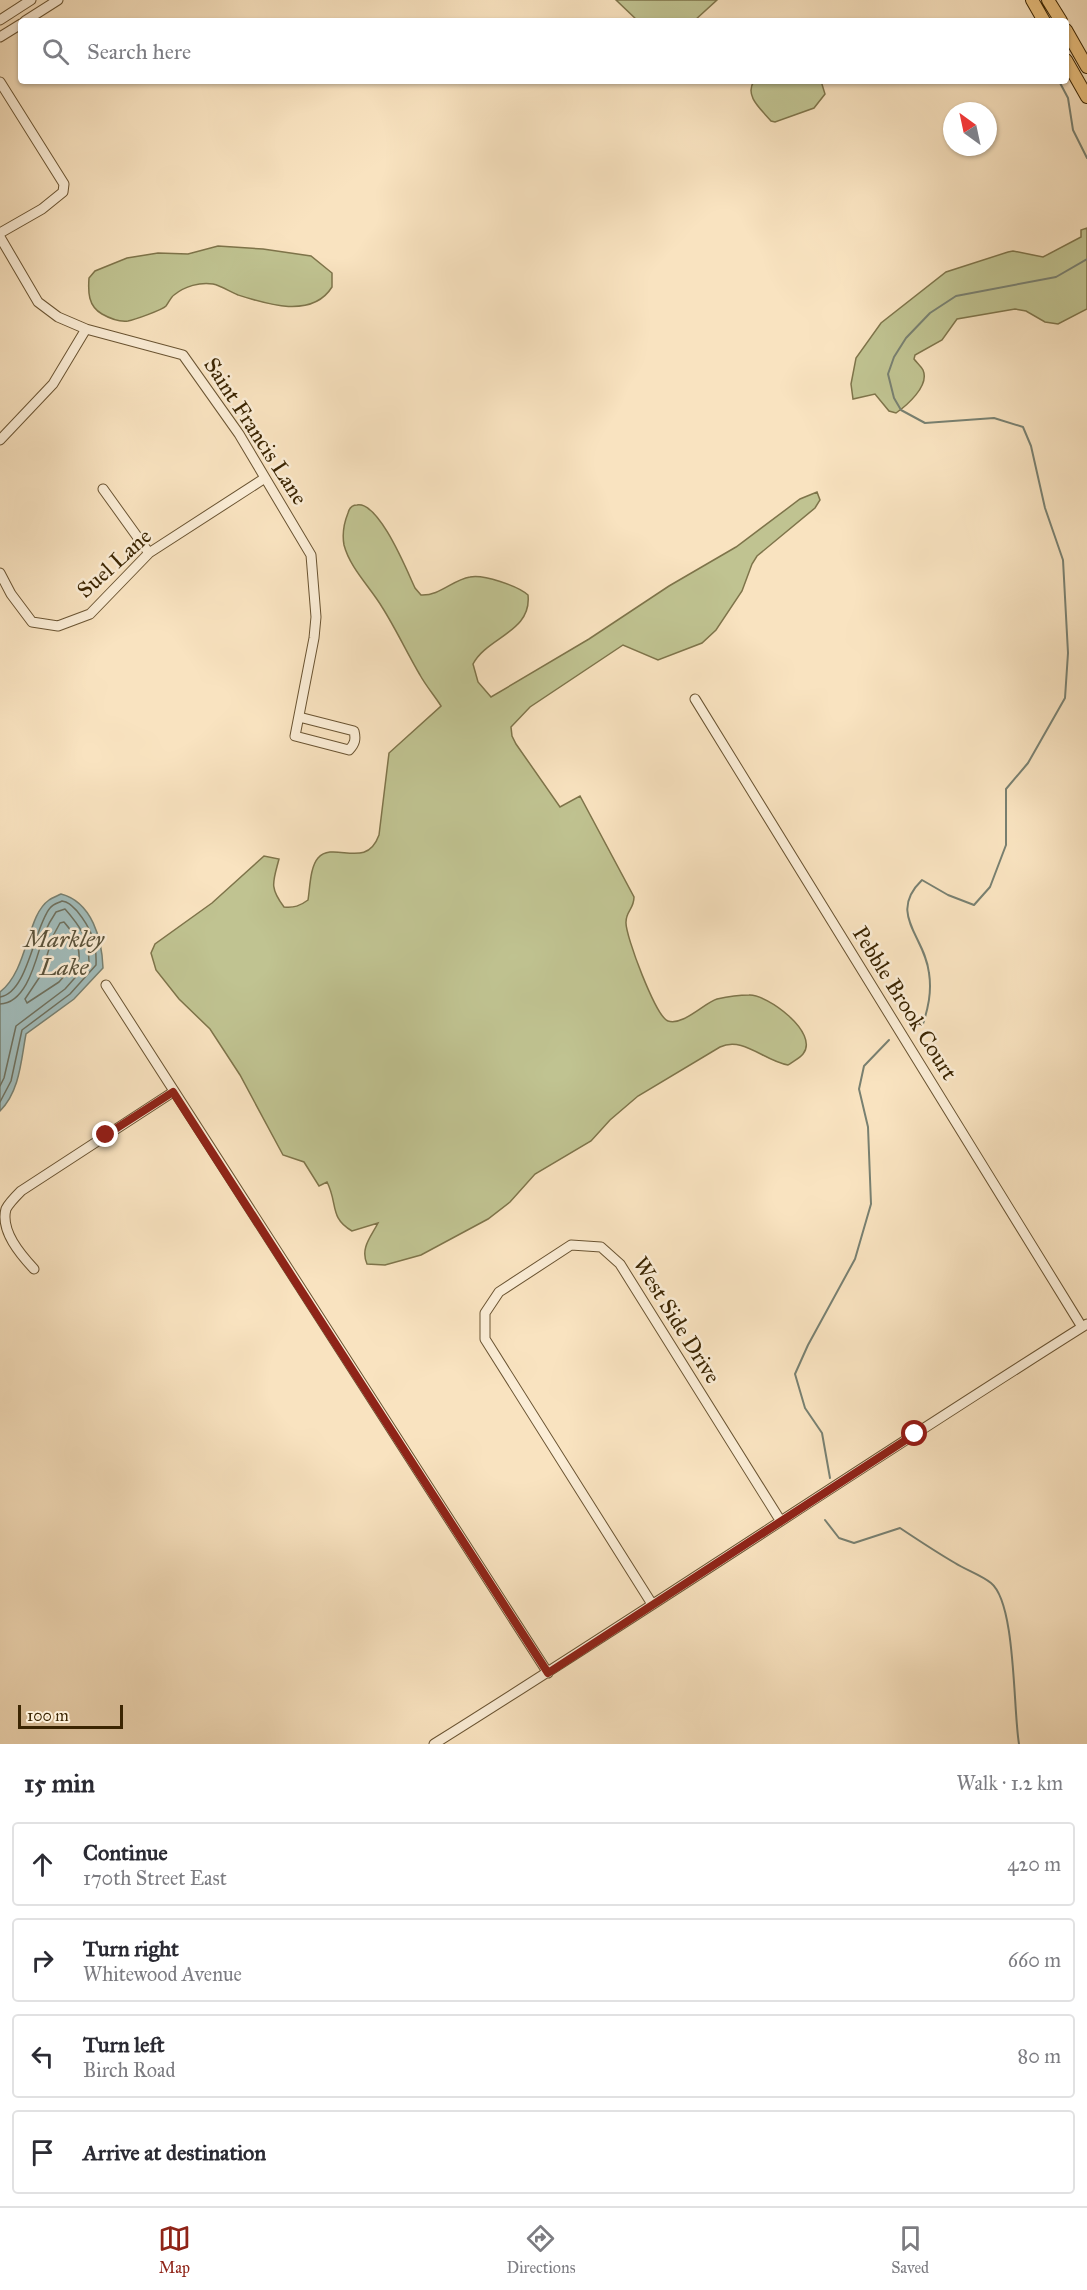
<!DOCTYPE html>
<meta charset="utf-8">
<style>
:root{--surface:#fff;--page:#f7f7f7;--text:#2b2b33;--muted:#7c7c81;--line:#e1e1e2;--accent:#8f2418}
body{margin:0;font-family:"IM FELL Great Primer",serif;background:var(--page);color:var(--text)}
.compass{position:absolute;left:943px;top:102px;width:54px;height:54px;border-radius:50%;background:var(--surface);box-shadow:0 2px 4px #0004;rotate:327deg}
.scale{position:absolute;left:18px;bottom:15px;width:105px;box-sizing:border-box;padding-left:6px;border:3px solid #3b2502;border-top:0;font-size:16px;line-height:21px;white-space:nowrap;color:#3b2502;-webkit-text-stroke:4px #fbedd6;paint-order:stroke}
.stop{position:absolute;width:18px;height:18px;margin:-14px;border:4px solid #8f2418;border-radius:50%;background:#fff}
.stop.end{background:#8f2418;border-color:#fff;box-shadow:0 2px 6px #0008}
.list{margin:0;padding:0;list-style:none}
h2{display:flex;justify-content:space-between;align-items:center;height:78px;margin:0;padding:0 24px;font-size:26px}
h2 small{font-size:20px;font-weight:400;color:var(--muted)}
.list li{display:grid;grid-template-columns:39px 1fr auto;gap:18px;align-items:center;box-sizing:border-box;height:84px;margin:0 12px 12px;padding:0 12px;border:2px solid var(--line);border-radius:6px}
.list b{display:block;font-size:22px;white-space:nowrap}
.list p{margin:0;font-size:20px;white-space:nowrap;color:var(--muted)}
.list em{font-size:20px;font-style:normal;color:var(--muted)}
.icon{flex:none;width:33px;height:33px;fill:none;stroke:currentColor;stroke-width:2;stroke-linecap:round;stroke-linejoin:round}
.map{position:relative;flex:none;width:1087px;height:1744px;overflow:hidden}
.search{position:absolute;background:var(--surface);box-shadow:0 2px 4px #0004;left:18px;right:18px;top:18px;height:66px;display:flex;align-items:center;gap:15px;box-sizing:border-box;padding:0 21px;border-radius:6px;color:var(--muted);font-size:22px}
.sheet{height:462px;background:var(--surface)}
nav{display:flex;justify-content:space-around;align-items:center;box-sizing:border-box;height:84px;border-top:2px solid var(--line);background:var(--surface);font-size:16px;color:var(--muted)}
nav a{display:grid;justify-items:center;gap:3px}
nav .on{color:var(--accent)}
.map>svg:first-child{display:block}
.green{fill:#c0c391;stroke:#7e744a;stroke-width:1.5}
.water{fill:#a1bcbb;stroke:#788071;stroke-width:1.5}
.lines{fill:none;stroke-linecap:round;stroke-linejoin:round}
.shore{stroke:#6e705e;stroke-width:1.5}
.stream{stroke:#788071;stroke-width:2}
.minor-casing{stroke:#6a5432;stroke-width:11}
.major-casing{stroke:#3b2502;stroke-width:14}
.minor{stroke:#fbedd6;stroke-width:9}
.major{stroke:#ecc280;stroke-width:12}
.route{stroke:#8f2418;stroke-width:8}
.labels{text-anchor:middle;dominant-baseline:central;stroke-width:5;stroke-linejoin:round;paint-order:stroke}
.street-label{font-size:22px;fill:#3b2502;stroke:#fbedd6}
.water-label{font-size:24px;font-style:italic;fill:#5a523a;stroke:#fbedd6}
</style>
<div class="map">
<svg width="1087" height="1744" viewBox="0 0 1087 1744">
<rect width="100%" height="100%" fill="#f9e3c0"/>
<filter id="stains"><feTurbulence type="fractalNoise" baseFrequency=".00333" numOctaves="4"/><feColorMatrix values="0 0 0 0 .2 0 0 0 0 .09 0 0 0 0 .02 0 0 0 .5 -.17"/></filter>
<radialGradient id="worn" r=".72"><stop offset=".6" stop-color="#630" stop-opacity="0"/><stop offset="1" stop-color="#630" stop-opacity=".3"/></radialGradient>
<path class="green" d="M616 0H717L694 21H638Z
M754 81H821L825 94 814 108 775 122 771 121C761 109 744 96 754 81Z
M1087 228V309L1058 324 1045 322 1026 311 1015 309 957 319 942 340 915 355 914 359C917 363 921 366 923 370 930 386 906 406 896 413L889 411 875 394 853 399 851 384 856 358 881 323 946 272 1008 252 1013 251 1043 257 1081 237V230Z
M218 246 263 249 311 256 332 273V287C312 319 266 304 238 295 230 292 222 286 213 284 200 282 185 286 174 295 171 297 169 302 166 306 162 310 134 320 128 321 119 322 109 318 102 314 88 306 88 292 89 278L95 271 127 258 158 253 188 254Z
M817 492 820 500 815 508 757 556 752 564 742 591 716 630 702 643 658 660 623 645 530 707 511 727 512 736 516 744 560 807 580 796 634 897C634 909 626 911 626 922 625 935 656 1017 668 1021 683 1026 704 1003 717 999 726 997 739 995 749 995 767 994 820 1033 803 1054 800 1058 792 1062 788 1065 764 1061 743 1036 720 1047L638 1096 610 1120 591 1141 535 1174 510 1202 488 1219 421 1255 385 1265 367 1264C360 1248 371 1237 378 1223L352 1231C329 1218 338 1203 327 1182L319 1186 304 1162 283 1155 240 1075 210 1029 179 999 156 970 151 953 155 944 212 903 264 856 279 859C273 882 269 887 284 907 294 908 300 906 308 900 310 888 310 867 318 858 334 840 366 871 379 835L389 753 441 706C434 695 426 686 420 675 407 653 396 629 382 607 370 587 350 568 344 545 342 534 344 523 348 513 349 509 352 505 357 505 379 501 407 571 415 588L421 595C440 596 452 580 470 577 483 574 518 586 528 595 532 632 487 637 473 664L478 682 491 697 589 639 669 586 736 547 800 499Z"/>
<path class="water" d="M61 894C92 902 102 939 103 968L74 999 26 1034C21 1060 20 1091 0 1111V992C29 969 26 916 49 900 52 898 57 896 61 894Z"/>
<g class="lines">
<path class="shore" d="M64 922C74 933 80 944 79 959L59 982 27 1003 25 999 41 975 53 936 60 923Z
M0 997C28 993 34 927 50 908 53 904 58 903 62 901 69 902 72 906 77 911 91 928 97 943 96 965L70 994 22 1030 11 1081 0 1102
M0 1004C29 1003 37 953 45 932 48 925 52 918 56 912L65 909C80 926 89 939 89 962L65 989 16 1026 4 1078 0 1086"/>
<path class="stream" d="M1059 81 1068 98 1073 130 1087 158
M922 1027C928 1009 932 992 929 973 925 936 887 914 922 880L948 895 974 905 990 887 1006 845V789L1028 763 1065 698 1068 653 1063 560 1045 508 1031 446 1023 427 994 418 925 423 901 410 894 398 888 374 894 357 906 338 930 313 956 296 1056 277 1087 259
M830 1478 822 1433 805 1408 795 1374 808 1345 855 1259 871 1204 868 1127 859 1089 864 1066 889 1040
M825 1520 839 1538 854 1543 900 1528C918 1540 936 1552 955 1563 966 1570 981 1575 991 1583 1016 1603 1013 1709 1019 1744"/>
<defs>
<path id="minor" d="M0 20 31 0
M25 21 58 0
M0 37 21 24
M0 82 64 184 63 192 42 209 0 233
M0 237 38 302 58 317 86 329 183 355 239 434 311 555 316 617 314 638 295 736 349 750C355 744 356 739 354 731L299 717
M0 440 53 384 86 329
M103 489 149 553
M0 573 11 594 32 622 58 626 90 614 149 553 265 478
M695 699 1082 1327
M106 985 548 1673
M34 1269C21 1255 0 1231 6 1209 9 1203 16 1196 21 1191L173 1092
M652 1604 485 1339V1313L499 1292 571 1245 601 1247 620 1264 780 1520
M434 1744C653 1607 868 1462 1087 1324"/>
<path id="major" d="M1032 0 1044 21
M1048 0 1061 21
M1066 30 1087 67
M1066 60 1087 97"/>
</defs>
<use href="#minor" class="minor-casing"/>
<use href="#major" class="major-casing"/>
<use href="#minor" class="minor"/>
<use href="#major" class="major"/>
</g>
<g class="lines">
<path class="route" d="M106 1135 173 1092 548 1673 915 1434"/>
</g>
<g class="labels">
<g class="street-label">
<text transform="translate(256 431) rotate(57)">Saint Francis Lane</text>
<text transform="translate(114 563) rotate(-42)">Suel Lane</text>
<text transform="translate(905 1003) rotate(58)">Pebble Brook Court</text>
<text transform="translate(677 1320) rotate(58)">West Side Drive</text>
</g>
<g class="water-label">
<text x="64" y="939">Markley<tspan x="64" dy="28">Lake</tspan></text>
</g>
</g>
<rect width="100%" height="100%" filter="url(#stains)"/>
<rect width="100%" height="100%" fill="url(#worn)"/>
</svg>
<svg class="compass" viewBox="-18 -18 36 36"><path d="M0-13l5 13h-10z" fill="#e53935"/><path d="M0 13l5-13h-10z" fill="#7c7c81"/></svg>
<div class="scale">100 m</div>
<div class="stop" style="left:915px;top:1434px"></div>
<div class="stop end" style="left:106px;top:1135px"></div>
<div class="search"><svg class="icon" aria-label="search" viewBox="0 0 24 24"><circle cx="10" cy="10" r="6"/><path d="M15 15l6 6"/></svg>Search here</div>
</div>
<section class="sheet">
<h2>15 min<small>Walk · 1.2 km</small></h2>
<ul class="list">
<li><svg class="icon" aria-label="ahead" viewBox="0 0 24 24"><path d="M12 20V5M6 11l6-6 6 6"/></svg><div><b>Continue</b><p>170th Street East</p></div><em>420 m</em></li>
<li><svg class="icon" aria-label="right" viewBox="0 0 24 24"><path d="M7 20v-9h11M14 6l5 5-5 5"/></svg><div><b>Turn right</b><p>Whitewood Avenue</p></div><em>660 m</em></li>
<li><svg class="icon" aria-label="left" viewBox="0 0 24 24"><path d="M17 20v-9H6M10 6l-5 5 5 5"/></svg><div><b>Turn left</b><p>Birch Road</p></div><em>80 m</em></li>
<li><svg class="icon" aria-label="arrive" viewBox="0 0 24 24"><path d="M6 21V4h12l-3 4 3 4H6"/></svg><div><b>Arrive at destination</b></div></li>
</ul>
</section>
<nav>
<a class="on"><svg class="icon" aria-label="map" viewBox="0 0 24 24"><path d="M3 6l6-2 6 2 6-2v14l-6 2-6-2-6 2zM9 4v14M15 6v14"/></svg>Map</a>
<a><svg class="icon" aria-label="directions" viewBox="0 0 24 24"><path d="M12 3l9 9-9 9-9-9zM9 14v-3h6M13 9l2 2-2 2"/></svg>Directions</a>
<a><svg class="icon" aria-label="saved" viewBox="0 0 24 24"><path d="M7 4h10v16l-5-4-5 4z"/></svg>Saved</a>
</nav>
